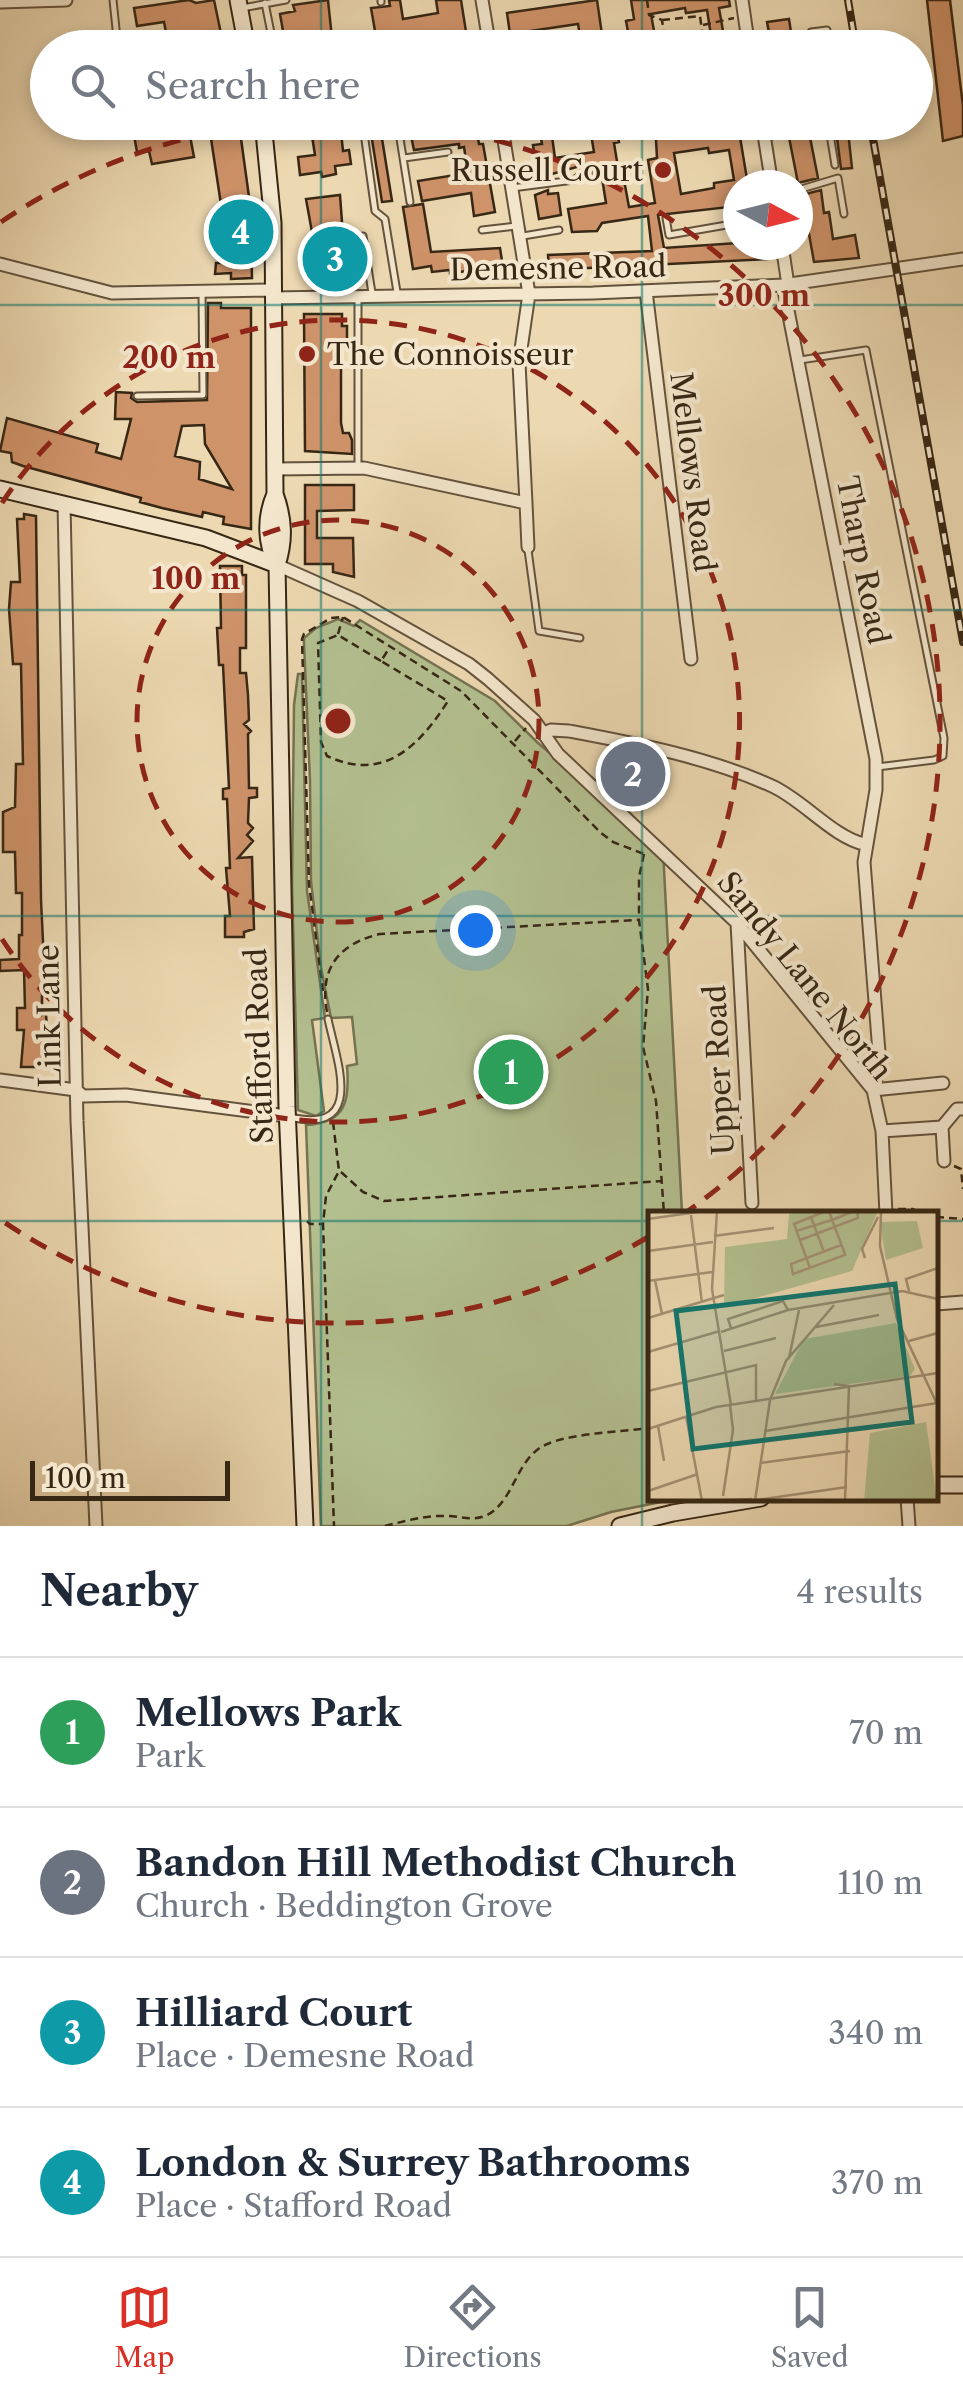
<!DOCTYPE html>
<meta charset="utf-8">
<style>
:root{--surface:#fff;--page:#f2f2f3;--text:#1f2937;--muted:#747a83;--line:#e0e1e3;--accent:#d93025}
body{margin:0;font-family:"Libre Caslon Text",serif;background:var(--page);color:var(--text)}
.compass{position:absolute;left:723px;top:170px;width:90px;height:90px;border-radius:50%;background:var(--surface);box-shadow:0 5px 15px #0003;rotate:97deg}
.scale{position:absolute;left:30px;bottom:25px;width:200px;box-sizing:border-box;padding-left:10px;border:5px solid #372715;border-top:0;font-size:28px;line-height:35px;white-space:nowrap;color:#372715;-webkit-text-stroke:8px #f3e6cc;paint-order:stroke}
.you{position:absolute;left:475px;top:930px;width:35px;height:35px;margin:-25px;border:8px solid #fff;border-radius:50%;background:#1a73e8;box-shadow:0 0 0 15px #1a73e833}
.badge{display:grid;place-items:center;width:65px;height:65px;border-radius:50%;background:var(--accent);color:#fff;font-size:32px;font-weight:700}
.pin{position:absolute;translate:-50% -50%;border:5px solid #fff;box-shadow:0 2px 10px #0006}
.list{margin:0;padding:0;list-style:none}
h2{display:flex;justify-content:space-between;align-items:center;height:130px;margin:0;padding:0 40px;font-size:42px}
h2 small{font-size:32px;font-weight:400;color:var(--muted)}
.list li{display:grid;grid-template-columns:65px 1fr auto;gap:30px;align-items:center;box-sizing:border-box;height:150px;padding:0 40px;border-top:2px solid var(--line)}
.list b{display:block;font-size:38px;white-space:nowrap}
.list p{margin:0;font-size:32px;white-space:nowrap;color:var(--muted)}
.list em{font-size:32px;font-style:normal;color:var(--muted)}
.icon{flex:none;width:55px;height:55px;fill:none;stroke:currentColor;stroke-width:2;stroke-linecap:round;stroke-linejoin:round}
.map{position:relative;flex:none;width:963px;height:1526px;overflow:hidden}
.search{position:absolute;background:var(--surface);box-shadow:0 5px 15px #0003;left:30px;right:30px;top:30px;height:110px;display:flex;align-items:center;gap:25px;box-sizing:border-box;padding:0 35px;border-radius:55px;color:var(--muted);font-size:38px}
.sheet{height:730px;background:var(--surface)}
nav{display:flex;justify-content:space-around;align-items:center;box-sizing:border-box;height:140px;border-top:2px solid var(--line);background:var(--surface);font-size:28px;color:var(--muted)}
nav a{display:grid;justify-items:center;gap:5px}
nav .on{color:var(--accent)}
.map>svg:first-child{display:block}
.green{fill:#b3bf8f;stroke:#757352;stroke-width:2.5}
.building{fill:#cf936a;stroke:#372715;stroke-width:2.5;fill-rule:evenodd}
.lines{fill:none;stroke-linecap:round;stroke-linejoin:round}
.lane-casing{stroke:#64533c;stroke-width:9}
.street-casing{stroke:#64533c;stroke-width:15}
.secondary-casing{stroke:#372715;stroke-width:19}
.path{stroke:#372715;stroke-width:2.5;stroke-dasharray:8 5;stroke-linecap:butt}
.lane{stroke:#f3e6cc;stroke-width:5}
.street{stroke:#f3e6cc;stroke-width:11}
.secondary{stroke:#f3e6cc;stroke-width:15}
.rail-casing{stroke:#372715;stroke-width:8}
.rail{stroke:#f3e6cc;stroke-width:4;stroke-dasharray:11;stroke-linecap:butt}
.grid{fill:none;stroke:#0f766e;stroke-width:2.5;stroke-opacity:0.55}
.ring{fill:none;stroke:#8f2418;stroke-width:5;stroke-dasharray:18 12}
.poi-dot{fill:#8f2418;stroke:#f3e6cc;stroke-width:4}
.labels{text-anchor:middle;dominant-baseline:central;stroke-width:8;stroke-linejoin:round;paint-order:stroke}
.poi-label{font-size:30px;fill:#372715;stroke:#f3e6cc;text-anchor:end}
.street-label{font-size:30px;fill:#372715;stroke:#f3e6cc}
.inset-road{fill:none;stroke:#a49173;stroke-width:2.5}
.view{fill:#0f766e;fill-opacity:0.15;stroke:#0f766e;stroke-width:5}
.inset-edge{fill:none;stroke:#372715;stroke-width:5}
.centre{fill:#8f2418;stroke:#f3e6cc;stroke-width:5}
.ring-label{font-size:30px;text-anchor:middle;font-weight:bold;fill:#8f2418;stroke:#f3e6cc;stroke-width:8;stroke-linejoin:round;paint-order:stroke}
</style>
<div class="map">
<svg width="963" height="1526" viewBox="0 0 963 1526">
<rect width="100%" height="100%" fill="#ecd8b1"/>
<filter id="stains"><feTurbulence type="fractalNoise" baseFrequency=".002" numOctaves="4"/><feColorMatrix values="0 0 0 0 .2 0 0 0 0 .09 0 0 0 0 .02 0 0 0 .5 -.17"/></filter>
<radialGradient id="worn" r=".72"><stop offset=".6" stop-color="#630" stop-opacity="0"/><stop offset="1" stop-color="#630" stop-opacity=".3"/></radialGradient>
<path class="green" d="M338 619 354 626 360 620 495 701 538 743 663 850 682 1213 650 1214V1498L676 1499 611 1512 567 1526H321L306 1125C346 1123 350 1101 347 1066L357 1064 352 1017 331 1018 321 968 311 881 310 781 304 644V638L316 628Z
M298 674H302L307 891 325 1018 312 1020 324 1111 316 1116 298 1110 292 886 294 705Z"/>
<path class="building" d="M189 0 196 3 214 0 224 48H169L164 22 137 26 134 8Z
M328 0 333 48H286L280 14 295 11 293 5Z
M389 0H400L403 19 438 13 436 0H461L467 38 447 41 446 32 398 40 399 48H378L371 8 390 6Z
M597 0 604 48H582L578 24 530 31 532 48H512L507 13Z
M631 0H729L730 6 719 8 726 48H713L707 10 686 13 685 8 651 14 657 48H631L626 21 634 19Z
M927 0H950L963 106V136L943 141Z
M789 19 792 39H788L790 48H772L767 22Z
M107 122H187L172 127 169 132 174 138 190 136 194 157 152 164 149 151 137 152 134 135 107 137Z
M455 122H475L479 144H483L495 212 474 216 471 193 422 201 418 181 468 173 464 147 459 148V144L414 150 410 131Z
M538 122H550L555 158 594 152 589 122H643L644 133 618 138 619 142 614 143 620 180H624L629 207 655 203 648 160 657 158 655 122H670L669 136 726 123 728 133 739 131 748 185H738V206L658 215 664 248 738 243 766 245 767 259 549 270 548 255 652 251 648 216 602 223 597 231 572 232 568 209 606 203 602 178 593 180V168L587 164 538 178 533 145 542 144ZM708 148 709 153 729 150 734 180 714 183V188L681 194 674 153Z
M786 122H807L818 178 798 183Z
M835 122H847L852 168 841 169Z
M239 124 250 204 252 278 231 279V273L215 274 216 263H220L219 212 222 211 210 132Z
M380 126 392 201 382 202 370 127Z
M341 132 343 151 349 150 351 164 335 166 336 174 322 177 321 172 300 175 298 157 315 155 312 136Z
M548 190V194L558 193 561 215 539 219 535 195Z
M821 190 824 213 829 212 833 239 855 235 859 258 814 262 806 217H801L798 196Z
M340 195 344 249H359L363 275 336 277 332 269H313L314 243 306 199Z
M423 204 431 252 500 248 503 267 450 273V270L432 272 431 266 413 269 403 207Z
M208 303H221V308H251V529L223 524 224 517 203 512 202 517 162 508 140 502 141 498 23 466 12 462 11 453 0 451 7 418 98 444 96 452 121 459 131 419H115L116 392 132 393 131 398 137 402 207 400ZM204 425 205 444 232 489 199 479 200 462 175 456 182 426Z
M304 314H342V326H347V343H341V423L343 433H349L352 440V454L305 451Z
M305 485H354V510L317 511V538H353L354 577 333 572V564H305Z
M24 514 36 516 41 900 45 983H42V1015L46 1014 48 1047 46 1067H21L24 1030H17V1008H25L24 970 0 971V960L19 959V935H22V893H16L15 852H3V812L15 807 16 764H23L21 664H13L9 609 11 582H20L17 519H24Z
M220 566H242V575H246V648H240V673H246L248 695 249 720 244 724 251 731 248 734 249 788H257V797L249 798 248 823 253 828 247 835 253 841 238 858 252 857 254 929 244 932V937H225V916H230L226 868H230L227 799H223V789L229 788 223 665H219L217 628H221Z"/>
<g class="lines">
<defs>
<path id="lane" d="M113 0 118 48
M381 0V2
M265 3 274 48
M242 8 286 0
M796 48 807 42 811 32 827 30
M649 122 651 135
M828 122 835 165
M175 132 229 122
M365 140 375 211 385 219 397 292
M404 158 448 152
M512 188 574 180 587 170
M798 190 838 178 844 214
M410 202 398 126 418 122
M666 218 669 235 738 223
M482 230 516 226
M363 236 372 293
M523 236 559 230
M358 299V467
M800 360 866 350 944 738 943 756 934 760 877 767
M137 396 203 395 202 294
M528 550 539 631 580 638
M290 1117C366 1135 337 1062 328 1019"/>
<path id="street" d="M482 0 490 48
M742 0 749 48
M0 2 66 0
M762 122 772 185
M782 245 788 285
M0 264 112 293 272 290
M783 285 876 759V790L864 862 880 1065 873 1090
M646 291 691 659
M272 298 593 293 783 285 963 259
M274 469 364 468 526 503 519 363 529 294 501 122
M526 503 528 547
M64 504 77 1121 96 1526
M277 565 358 601 469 664 488 679 534 720 558 754 737 923 873 1090 882 1131 886 1214
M543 734 551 730 569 731C638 744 708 757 772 786 803 800 833 837 864 844
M737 923 752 1203
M0 1080 76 1090 83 1096 126 1095 287 1116
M873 1090 943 1083
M942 1127 957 1109H963
M882 1131 942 1127 944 1161
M936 1304 963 1302
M907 1498 909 1526"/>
<path id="secondary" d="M238 0 247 48
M263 122 273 223 275 494C284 519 285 540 277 565L287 1107 305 1526
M0 489 206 538 277 565
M275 494C265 517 265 543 277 565
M936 1485H963
M620 1526 673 1513 761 1498"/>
</defs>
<use href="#lane" class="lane-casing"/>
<use href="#street" class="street-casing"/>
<use href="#secondary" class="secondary-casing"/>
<path class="path" d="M647 0 649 15 662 20 666 48
M662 20 700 16 702 31 696 32 686 44 666 48
M703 25 734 18
M563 48 578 45
M338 634 343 617
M381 661 338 635 318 643 321 742 327 756C384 783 420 745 448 701L381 661 388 650
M515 741 526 728
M644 854 639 877V920L648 989 643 1047 656 1101 664 1214
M323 991 309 884 302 639 304 634 331 618 343 617 461 691 601 833 613 842 644 854
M327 1012C319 969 338 944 380 934L638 920
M333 1122 339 1171 326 1196 323 1224 334 1526
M954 1166 961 1169 963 1189
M341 1172 363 1192 384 1201 661 1181
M898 1209H913L920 1214
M936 1217 963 1219
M307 1221 310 1224H322
M385 1526C405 1521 426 1515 447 1516 460 1516 472 1521 485 1516 511 1505 515 1467 537 1450 557 1433 622 1432 650 1428"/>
<use href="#lane" class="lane"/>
<use href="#street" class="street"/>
<use href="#secondary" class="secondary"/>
<defs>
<path id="rail" d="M848 0 856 48
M870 122 963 642"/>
</defs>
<use href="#rail" class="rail-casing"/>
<use href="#rail" class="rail"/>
</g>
<path class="grid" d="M321 0V48M642 0V48M321 122V1526M642 122V1526M0 305H963M0 610H963M0 916H963M0 1221H650M936 1221H963"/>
<g class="ring">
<circle cx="338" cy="721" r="201"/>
<path d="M2 503A401 401 0 1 1 2 939"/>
<path d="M648 1237A602 602 0 0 1 1 1220M1 222A602 602 0 0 1 270 123M406 123A602 602 0 0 1 688 1211"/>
</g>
<g class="poi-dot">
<circle cx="663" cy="170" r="10"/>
<circle cx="307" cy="354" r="10"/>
</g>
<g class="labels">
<g class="poi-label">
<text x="643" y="170">Russell Court</text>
<text x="327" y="354" text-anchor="start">The Connoisseur</text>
</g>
<g class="street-label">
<text transform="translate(558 268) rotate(-1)">Demesne Road</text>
<text transform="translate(693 472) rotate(83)">Mellows Road</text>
<text transform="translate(863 560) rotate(79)">Tharp Road</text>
<text transform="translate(805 976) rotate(51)">Sandy Lane North</text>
<text transform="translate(49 1016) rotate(-91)">Link Lane</text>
<text transform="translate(259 1046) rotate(-92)">Stafford Road</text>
<text transform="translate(719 1070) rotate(-93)">Upper Road</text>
</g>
</g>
<g transform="translate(648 1211)">
<rect width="290" height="290" fill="#ecd8b1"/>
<path d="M149 0H230L204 60 76 96 77 36 139 28 141 3ZM269 10 275 37 238 49 232 11ZM248 112 267 158 262 165 127 183 156 128ZM278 211 289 290H216L222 222Z" fill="#b3bf8f"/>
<path class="inset-road" d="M69 0 64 78 83 194M233 0 232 35 249 108 290 195M43 4 54 92M163 6 176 41M0 8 56 0M148 20 184 9 181 0M66 25 126 17M152 29 210 7 209 0M193 34 143 53 145 63 197 44V43L184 9 206 0M0 40 65 31M217 47 214 38 230 6M162 57 146 13 178 0M7 69 14 103M0 70 64 61M261 80 258 68 290 57M0 107 76 84M168 116 231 104M83 117 80 108 135 90 140 99M73 121 140 99 254 80 290 88M261 130 290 122M76 140 128 127M0 141 72 120M141 147 151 99M186 173 201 175 197 290M0 180 108 154V191M122 189 138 150 186 94M38 205 54 290M10 215 16 250M0 218 68 196 290 162M117 220 289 192M112 252 202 240M0 280 50 263M75 285 85 219 82 194M108 289 199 276M58 290 104 288M107 290 122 189"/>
<path class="view" d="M247 73 264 211 45 238 28 100Z"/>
<rect width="290" height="290" class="inset-edge"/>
</g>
<circle cx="338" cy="721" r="15" class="centre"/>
<g class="ring-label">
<text x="764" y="306">300 m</text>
<text x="169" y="368">200 m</text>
<text x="196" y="589">100 m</text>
</g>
<rect width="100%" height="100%" filter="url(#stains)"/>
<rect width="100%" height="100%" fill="url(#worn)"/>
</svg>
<svg class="compass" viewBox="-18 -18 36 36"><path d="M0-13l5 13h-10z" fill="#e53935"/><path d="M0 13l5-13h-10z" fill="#747a83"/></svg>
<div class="scale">100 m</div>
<div class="you"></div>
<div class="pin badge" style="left:511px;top:1072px;background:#2e9e5b">1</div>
<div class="pin badge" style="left:633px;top:774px;background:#6b7280">2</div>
<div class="pin badge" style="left:335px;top:259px;background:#0f9aa8">3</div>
<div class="pin badge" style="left:241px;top:232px;background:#0f9aa8">4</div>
<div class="search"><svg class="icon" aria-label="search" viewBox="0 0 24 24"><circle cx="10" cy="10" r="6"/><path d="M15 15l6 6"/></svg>Search here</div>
</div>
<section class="sheet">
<h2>Nearby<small>4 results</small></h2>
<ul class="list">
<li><span class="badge" style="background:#2e9e5b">1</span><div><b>Mellows Park</b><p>Park</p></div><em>70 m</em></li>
<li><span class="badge" style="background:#6b7280">2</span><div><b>Bandon Hill Methodist Church</b><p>Church · Beddington Grove</p></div><em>110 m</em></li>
<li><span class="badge" style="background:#0f9aa8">3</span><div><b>Hilliard Court</b><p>Place · Demesne Road</p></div><em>340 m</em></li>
<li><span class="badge" style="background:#0f9aa8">4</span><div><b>London &amp; Surrey Bathrooms</b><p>Place · Stafford Road</p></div><em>370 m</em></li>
</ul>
</section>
<nav>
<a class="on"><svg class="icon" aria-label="map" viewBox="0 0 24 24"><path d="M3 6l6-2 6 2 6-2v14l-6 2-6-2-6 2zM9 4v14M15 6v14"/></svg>Map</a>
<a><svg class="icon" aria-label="directions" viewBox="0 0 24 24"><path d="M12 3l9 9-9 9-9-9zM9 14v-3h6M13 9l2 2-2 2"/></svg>Directions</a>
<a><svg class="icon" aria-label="saved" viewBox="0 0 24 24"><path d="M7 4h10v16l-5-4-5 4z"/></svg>Saved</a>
</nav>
